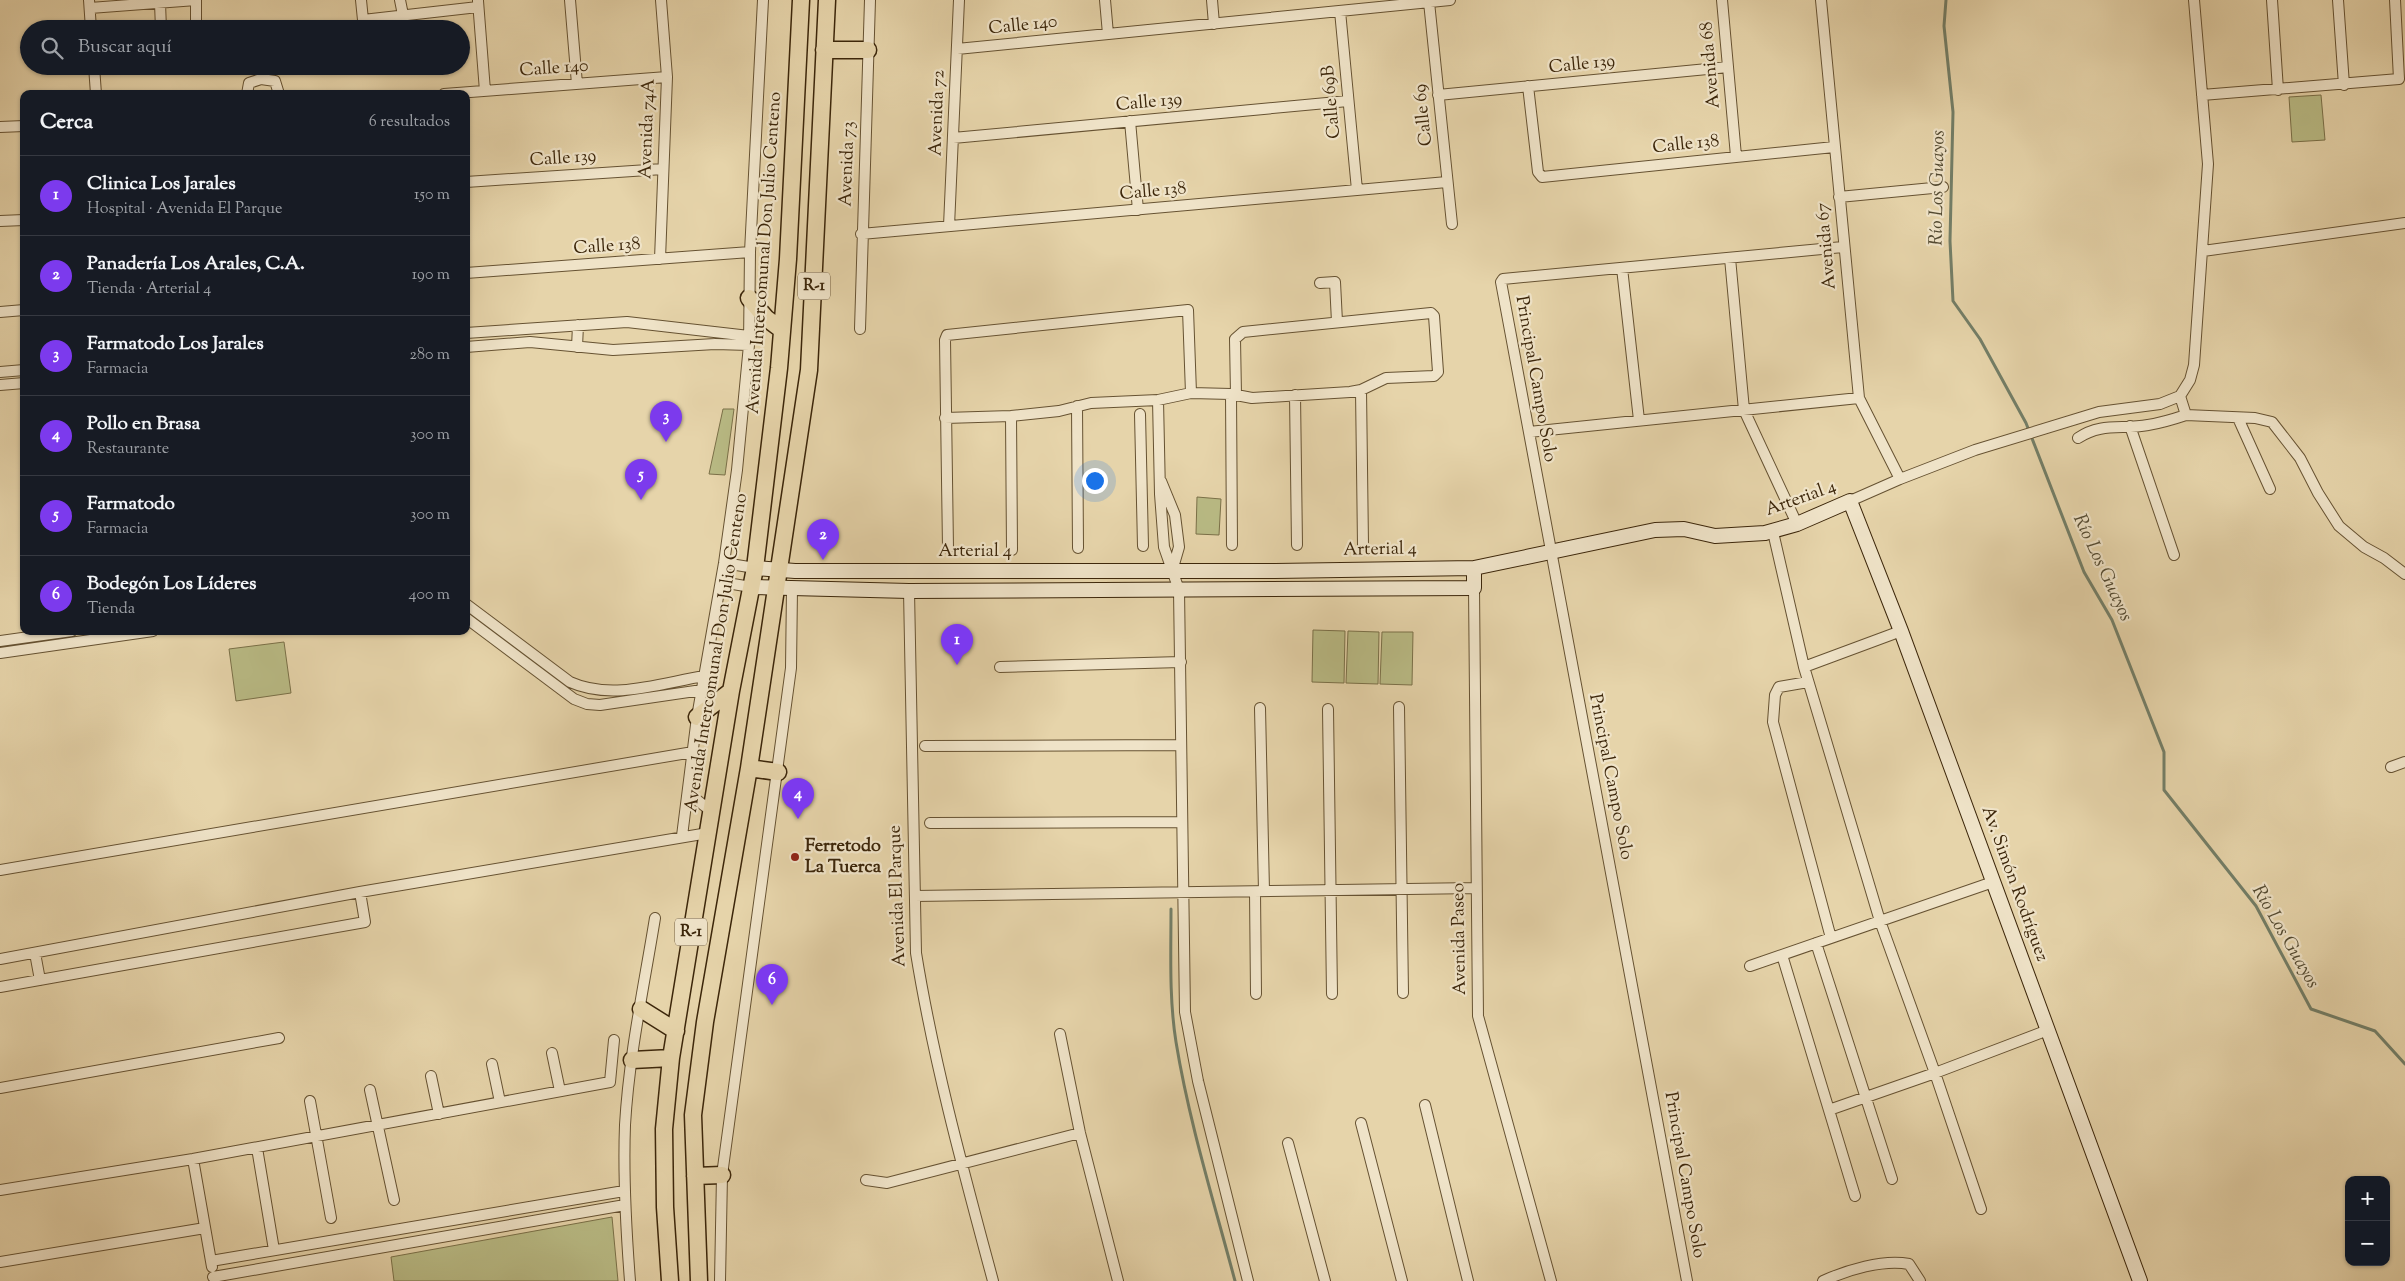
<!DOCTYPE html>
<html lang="es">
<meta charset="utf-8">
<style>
:root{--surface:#171b24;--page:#242831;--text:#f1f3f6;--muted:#9ea1a6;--line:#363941;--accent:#7c3aed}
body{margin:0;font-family:"Sorts Mill Goudy",serif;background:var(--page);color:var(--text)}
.controls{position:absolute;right:15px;bottom:15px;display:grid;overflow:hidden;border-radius:10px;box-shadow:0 1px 4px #0004}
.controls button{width:45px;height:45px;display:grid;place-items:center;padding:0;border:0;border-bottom:1px solid var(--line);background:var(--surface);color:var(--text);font:25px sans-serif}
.you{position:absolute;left:1094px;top:480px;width:18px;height:18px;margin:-12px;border:4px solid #fff;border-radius:50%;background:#1a73e8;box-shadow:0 0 0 8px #1a73e833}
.badge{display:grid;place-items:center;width:32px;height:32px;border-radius:50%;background:var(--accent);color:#fff;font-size:16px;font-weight:700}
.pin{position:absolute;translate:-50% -41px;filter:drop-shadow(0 1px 2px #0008)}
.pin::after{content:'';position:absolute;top:26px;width:18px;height:15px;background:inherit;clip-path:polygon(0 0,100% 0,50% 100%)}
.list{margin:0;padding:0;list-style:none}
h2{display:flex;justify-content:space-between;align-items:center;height:65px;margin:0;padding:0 20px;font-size:21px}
h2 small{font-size:16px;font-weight:400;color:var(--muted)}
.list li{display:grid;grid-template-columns:32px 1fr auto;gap:15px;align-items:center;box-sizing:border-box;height:80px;padding:0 20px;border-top:1px solid var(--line)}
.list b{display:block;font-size:19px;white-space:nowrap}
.list p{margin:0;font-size:16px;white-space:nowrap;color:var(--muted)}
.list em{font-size:16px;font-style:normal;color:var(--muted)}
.icon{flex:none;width:28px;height:28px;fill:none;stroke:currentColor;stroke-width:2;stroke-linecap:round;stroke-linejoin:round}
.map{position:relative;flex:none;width:2405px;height:1281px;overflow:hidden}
.search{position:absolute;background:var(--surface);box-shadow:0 1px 4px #0004;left:20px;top:20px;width:450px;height:55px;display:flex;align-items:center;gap:12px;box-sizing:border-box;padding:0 18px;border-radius:28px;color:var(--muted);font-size:19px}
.panel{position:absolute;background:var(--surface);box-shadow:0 1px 4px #0004;left:20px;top:90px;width:450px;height:545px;border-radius:10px}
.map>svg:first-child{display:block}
.green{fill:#b9bb85;stroke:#7a7048}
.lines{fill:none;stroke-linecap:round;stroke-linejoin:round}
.stream{stroke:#737e67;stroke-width:3}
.street-casing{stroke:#665232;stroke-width:12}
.secondary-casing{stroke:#3c260a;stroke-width:16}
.primary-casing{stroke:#3c260a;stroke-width:19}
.street{stroke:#efe3c8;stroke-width:10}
.secondary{stroke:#efe3c8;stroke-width:14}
.primary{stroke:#e6d4aa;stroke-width:16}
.poi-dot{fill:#8f2418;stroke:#efe3c8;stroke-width:2}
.labels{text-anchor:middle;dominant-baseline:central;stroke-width:4.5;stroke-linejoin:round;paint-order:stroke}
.shield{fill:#efe3c8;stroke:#725f43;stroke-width:1}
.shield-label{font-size:16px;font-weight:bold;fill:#3c260a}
.street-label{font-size:18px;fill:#3c260a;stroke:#efe3c8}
.poi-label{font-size:18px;font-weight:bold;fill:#3c260a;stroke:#efe3c8;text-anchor:start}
.water-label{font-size:19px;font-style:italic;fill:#534a31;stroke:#efe3c8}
</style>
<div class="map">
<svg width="2405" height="1281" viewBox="0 0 2405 1281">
<rect width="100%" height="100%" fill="#e6d4aa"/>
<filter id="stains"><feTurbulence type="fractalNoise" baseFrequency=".004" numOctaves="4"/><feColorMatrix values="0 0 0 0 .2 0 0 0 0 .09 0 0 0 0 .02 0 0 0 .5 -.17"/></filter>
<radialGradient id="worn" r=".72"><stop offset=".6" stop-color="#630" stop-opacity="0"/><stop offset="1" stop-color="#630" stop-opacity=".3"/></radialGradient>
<path class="green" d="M2321 95 2325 140 2292 142 2289 97Z
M723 409H734L725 475 709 474Z
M1197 497 1221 499 1219 535 1196 534Z
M1313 630 1345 631 1344 683 1312 682Z
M1348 631 1379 632 1378 684 1346 683Z
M1382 632H1413L1412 685 1380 684Z
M284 642 291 693 236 701 229 649Z
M612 1217 618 1281H394L391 1257Z"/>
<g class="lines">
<path class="stream" d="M1946 0 1944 26 1953 112 1950 241 1953 301 1980 339 2026 423 2084 572 2112 620 2164 752V790L2256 906 2311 1009 2375 1031 2405 1064
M1171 909C1171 953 1169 998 1176 1042 1189 1122 1214 1202 1235 1281"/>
<defs>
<path id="street" d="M89 0 91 29
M361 0 363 20 478 7
M400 0 403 15
M570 0 577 84
M1105 0 1108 34
M1212 0 1214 24
M1722 0 1736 156
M1821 0 1859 398 1900 479
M2272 0 2278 90
M2338 0 2344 85
M478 1 485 91
M1429 2 1452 224
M160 3 161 29
M90 8 196 0V29
M1340 11 1357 190
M957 49 1450 0
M94 66 96 94
M1528 86 1538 172 1542 177 1834 147
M247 94 249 83 261 79 275 81 279 94
M444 94 667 77
M1438 95 1728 67
M2202 95 2399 79 2395 0
M1130 121 1138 210
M0 127 24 126
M953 138 1348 101
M466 182 663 169
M1839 197 1943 187
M0 221 24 220
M949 226 959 0
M861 234 1447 182
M2203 251 2405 223
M1730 258 1744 410 1797 524
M660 259 667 77 661 0
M1622 268 1639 420
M466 273 750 252
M1320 283 1335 282 1337 322
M0 312 24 310
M860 329 870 0
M466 333 627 322 749 336
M466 347 530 342 613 350 715 344 749 345
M577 347 578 325
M0 372 24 370
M0 385 24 383
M1361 390 1363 545
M1231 394 1232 545
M1295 395 1297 545
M2180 396 2186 415 2255 418 2272 422 2300 458 2318 493 2339 526 2364 547 2384 558 2405 574
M1158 400 1160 494 1164 547 1179 590 1185 1012 1198 1081 1248 1281
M1077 406 1078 548
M1140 414 1143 546
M1011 416 1012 550
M945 418 1011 416 1059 411 1091 403 1158 400 1191 393 1231 394 1252 398 1350 392 1361 390 1386 378 1434 376 1438 372 1434 316 1431 313 1243 332 1235 339 1236 395
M2238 418 2270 489
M2130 426 2174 555
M1529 432 1859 398
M2078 438C2102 422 2122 430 2148 425 2161 423 2174 419 2186 415
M1161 481 1175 515 1179 547 1172 571
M1850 501 1900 479 1975 450 2099 412 2160 404 2180 396 2190 380 2194 365 2208 164 2194 0
M1773 532 1804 667 1880 921 1935 1073 1981 1209
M948 548 945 340 947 335 1188 310 1191 393
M724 563 755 568
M721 582 751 587
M1474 588 1478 1016 1551 1281
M909 591 916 953C934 1064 964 1173 993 1281
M466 604 570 682C612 701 661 683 704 676
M466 618 574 699 587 704 600 705 702 690
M0 641 72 631
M0 653 153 631
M1000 667 1181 662
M1804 667 1901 631
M1808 682 1779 687 1775 695 1773 722 1831 938
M1399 707 1403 993
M1260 708 1264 891
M1328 709 1332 994
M925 746 1181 745
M2391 767 2405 762
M688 793 711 811
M930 823 1181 822
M682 836 697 717 724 563 737 470 749 345 750 252 763 0
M0 870 693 752
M1255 892 1256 994
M915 896 1476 888
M1816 943 1892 1179
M35 953 40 980
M1782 955 1855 1196
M0 959 360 892 708 833
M1750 966 1993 882
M0 987 365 922 360 892
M1060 1034 1080 1133 1118 1281
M552 1053 560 1091
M492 1064 500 1102
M431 1076 439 1114
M0 1088 279 1038
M370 1090 394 1200
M310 1101 331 1218
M1425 1105 1468 1281
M1829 1110 1935 1073 2048 1030
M1361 1123 1402 1281
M1288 1143 1325 1281
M257 1148 274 1250
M193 1159 212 1267
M866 1180 887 1183 1080 1133
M0 1190 193 1159 610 1082 614 1040
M211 1261 624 1191
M0 1262 205 1228
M213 1277 625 1205
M630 1281C626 1229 623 1177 625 1125 629 1055 644 986 655 918
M720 1281 722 1175 791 668 792 589
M1687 1281 1501 282 1503 279 1843 247
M1823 1281C1847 1270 1883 1259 1909 1264L1920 1281"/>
<path id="secondary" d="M755 568 795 571H1275L1474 568 1655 530 1684 529 1715 536 1765 533 1797 524 1850 501 1901 631 2140 1281
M751 587 909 591 1474 588V568"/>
<path id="primary" d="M824 50H868
M749 298 766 318 782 330
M697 717 731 691
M749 768 778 772
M641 1009 676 1031
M632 1060 671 1058
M695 1176 722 1175
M670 1281 665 1207 664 1129 671 1058 731 691 755 568 779 368 788 259 801 0
M699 1281 693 1115 705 1022 749 768 809 370 827 0"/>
</defs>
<use href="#street" class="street-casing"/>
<use href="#secondary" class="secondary-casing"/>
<use href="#primary" class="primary-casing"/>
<use href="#street" class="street"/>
<use href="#secondary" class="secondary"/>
<use href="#primary" class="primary"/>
</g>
<circle class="poi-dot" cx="795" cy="857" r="5"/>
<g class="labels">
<g class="shield">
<rect x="798" y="272.5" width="32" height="27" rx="4"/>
<rect x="675" y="918.5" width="32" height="27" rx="4"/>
</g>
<g class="shield-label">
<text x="814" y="286">R-1</text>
<text x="691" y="932">R-1</text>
</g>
<g class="street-label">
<text transform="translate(1023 26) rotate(-6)">Calle 140</text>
<text transform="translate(1582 65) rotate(-6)">Calle 139</text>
<text transform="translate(1711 65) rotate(-95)">Avenida 68</text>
<text transform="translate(554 69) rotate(-4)">Calle 140</text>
<text transform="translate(1332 102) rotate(-95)">Calle 69B</text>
<text transform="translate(1149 103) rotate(-5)">Calle 139</text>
<text transform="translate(938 113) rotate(-88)">Avenida 72</text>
<text transform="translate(1424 115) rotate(-96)">Calle 69</text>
<text transform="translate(648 129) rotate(-88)">Avenida 74A</text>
<text transform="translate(1686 145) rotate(-6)">Calle 138</text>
<text transform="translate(563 159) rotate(-4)">Calle 139</text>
<text transform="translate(848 164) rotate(-88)">Avenida 73</text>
<text transform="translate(1153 192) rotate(-5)">Calle 138</text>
<text transform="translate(1827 246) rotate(-95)">Avenida 67</text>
<text transform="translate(607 247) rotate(-4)">Calle 138</text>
<text transform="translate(765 253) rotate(-86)">Avenida Intercomunal Don Julio Centeno</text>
<text transform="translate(1535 379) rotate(80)">Principal Campo Solo</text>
<text transform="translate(1801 499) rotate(-20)">Arterial 4</text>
<text transform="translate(1380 550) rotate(-1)">Arterial 4</text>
<text x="975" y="552">Arterial 4</text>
<text transform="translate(717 653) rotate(-81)">Avenida Intercomunal Don Julio Centeno</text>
<text transform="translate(1610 777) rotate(79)">Principal Campo Solo</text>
<text transform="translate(2014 884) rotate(70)">Av. Simón Rodríguez</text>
<text transform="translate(898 896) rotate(-92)">Avenida El Parque</text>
<text transform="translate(1460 939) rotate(-91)">Avenida Paseo</text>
<text transform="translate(1684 1175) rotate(80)">Principal Campo Solo</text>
</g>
<g class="poi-label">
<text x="805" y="847">Ferretodo<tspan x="805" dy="21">La Tuerca</tspan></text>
</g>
<g class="water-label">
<text transform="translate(1938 188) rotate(-89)">Río Los Guayos</text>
<text transform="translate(2102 568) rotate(65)">Río Los Guayos</text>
<text transform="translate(2285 937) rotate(60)">Río Los Guayos</text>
</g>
</g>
<rect width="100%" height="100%" filter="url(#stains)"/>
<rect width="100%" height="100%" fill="url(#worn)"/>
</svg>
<div class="controls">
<button>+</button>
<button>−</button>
</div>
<div class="you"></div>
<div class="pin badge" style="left:957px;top:665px">1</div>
<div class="pin badge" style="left:823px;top:560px">2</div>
<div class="pin badge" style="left:666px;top:442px">3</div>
<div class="pin badge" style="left:798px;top:819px">4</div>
<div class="pin badge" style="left:641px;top:500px">5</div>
<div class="pin badge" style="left:772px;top:1005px">6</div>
<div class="search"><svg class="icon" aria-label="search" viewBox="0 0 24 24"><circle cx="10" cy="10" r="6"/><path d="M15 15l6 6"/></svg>Buscar aquí</div>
<section class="panel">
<h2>Cerca<small>6 resultados</small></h2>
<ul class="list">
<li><span class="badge">1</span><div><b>Clinica Los Jarales</b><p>Hospital · Avenida El Parque</p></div><em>150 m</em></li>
<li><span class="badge">2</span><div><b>Panadería Los Arales, C.A.</b><p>Tienda · Arterial 4</p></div><em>190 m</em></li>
<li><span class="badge">3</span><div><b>Farmatodo Los Jarales</b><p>Farmacia</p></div><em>280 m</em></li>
<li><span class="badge">4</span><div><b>Pollo en Brasa</b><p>Restaurante</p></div><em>300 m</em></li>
<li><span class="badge">5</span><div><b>Farmatodo</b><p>Farmacia</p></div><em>300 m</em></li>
<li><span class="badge">6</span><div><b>Bodegón Los Líderes</b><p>Tienda</p></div><em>400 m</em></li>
</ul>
</section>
</div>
